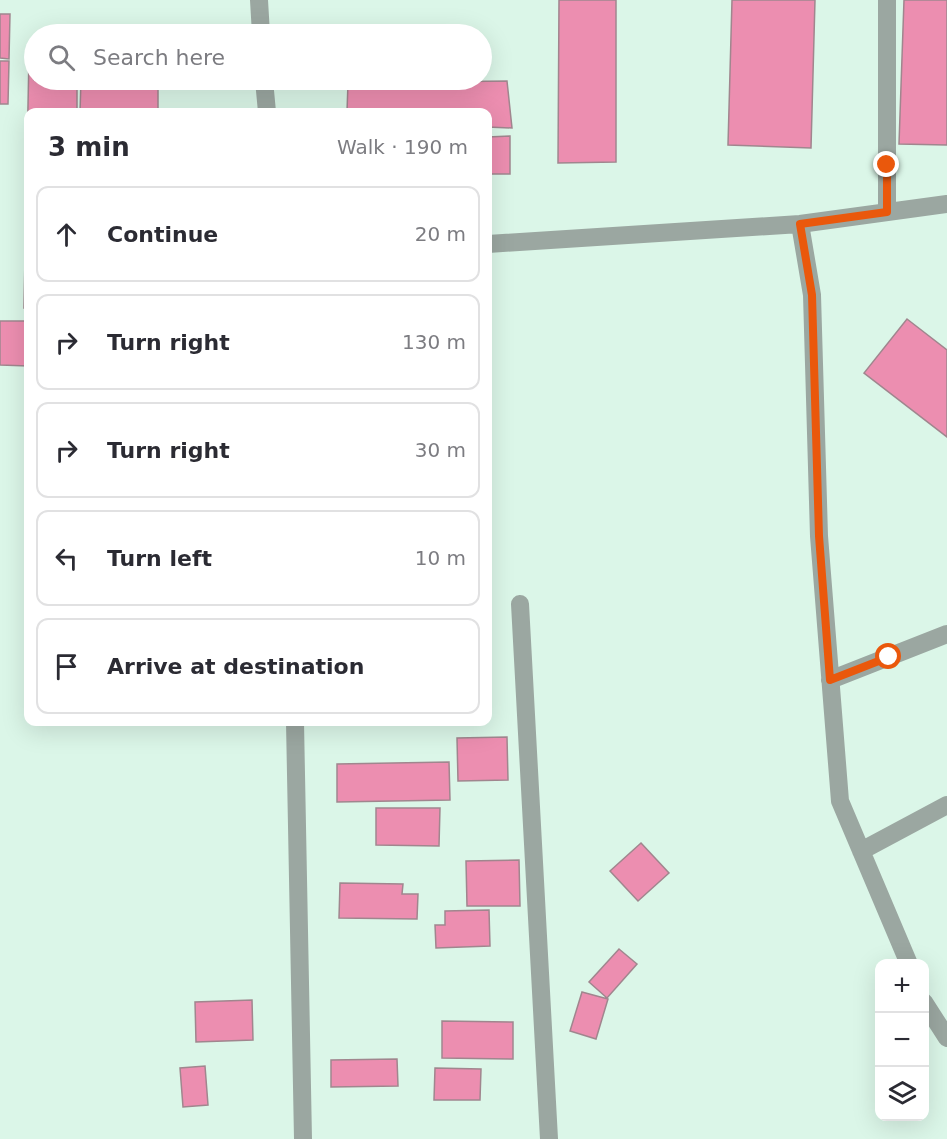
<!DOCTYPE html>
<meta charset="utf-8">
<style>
:root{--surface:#fff;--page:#f2f2f3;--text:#2b2b33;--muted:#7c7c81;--line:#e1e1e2}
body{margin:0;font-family:"DejaVu Sans",sans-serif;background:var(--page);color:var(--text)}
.controls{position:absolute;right:18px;bottom:18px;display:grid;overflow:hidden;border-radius:12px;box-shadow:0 6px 24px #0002}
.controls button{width:54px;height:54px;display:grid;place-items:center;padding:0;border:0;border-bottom:2px solid var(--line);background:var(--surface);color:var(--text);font:30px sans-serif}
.stop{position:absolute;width:18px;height:18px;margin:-14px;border:4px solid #ea580c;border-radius:50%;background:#fff}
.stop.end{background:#ea580c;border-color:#fff;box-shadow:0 2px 6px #0008}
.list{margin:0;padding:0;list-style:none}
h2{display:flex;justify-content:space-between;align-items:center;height:78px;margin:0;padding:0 24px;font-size:26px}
h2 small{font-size:20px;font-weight:400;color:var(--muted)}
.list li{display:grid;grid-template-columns:39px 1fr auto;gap:18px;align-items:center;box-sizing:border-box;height:96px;margin:0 12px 12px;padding:0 12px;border:2px solid var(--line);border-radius:12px}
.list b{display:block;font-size:22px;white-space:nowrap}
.list em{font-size:20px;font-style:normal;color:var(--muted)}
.icon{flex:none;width:33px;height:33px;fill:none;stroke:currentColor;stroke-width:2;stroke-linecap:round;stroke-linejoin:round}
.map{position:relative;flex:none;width:947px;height:1139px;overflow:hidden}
.search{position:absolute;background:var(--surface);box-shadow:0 6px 24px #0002;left:24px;top:24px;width:468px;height:66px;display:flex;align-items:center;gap:15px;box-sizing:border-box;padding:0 21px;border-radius:33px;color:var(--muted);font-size:22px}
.panel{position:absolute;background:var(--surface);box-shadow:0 6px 24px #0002;left:24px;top:108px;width:468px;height:618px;border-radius:12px}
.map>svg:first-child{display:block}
.building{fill:#ec8eb0;stroke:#a0868e;stroke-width:1.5}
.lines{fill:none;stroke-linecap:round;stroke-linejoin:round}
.minor{stroke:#9ba7a1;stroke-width:18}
.route{stroke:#ea580c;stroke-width:8}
</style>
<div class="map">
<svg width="947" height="1139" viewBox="0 0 947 1139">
<rect width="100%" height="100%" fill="#dbf6e8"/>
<path class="building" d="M559 0H616V162L558 163Z
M732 0H815L811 148 728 145Z
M904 0H947V145L899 144Z
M0 14H10L9 59 0 58Z
M82 25 159 28V34H81Z
M29 55H34V80H77V112H28V308H24Z
M0 61H9L8 104H0Z
M81 80H158V112H80Z
M507 81 512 128 488 127V112H347L348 83Z
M510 136V174H488V137Z
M907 319 947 350V437L864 373Z
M0 321H28V366L0 365Z
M507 737 508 780 458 781 457 738Z
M449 762 450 800 337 802V764Z
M376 808H440L439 846 376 845Z
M641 843 669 873 638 901 610 871Z
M519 860 520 906H467L466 861Z
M340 883 403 884 402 894H418L417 919 339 918Z
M489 910 490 946 436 948 435 925H445V911Z
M619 949 637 964 607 998 589 982Z
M582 992 608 999 596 1039 570 1031Z
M252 1000 253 1040 196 1042 195 1002Z
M442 1021 513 1022V1059L442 1058Z
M397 1059 398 1086 331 1087V1060Z
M205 1066 208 1105 183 1107 180 1068Z
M435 1068 481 1069 480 1100H434Z"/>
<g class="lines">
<path class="minor" d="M259 0 261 34
M887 0V212
M264 80 267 112
M800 224 812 295 819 536 840 801 909 964
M488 244 800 224 947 204
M520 604 549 1139
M830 680 947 634
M295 722 303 1139
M861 851 947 805
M924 1002 947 1038"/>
</g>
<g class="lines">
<path class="route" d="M887 165V212L800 224 812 295 819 536 830 680 889 657"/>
</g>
</svg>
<div class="controls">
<button>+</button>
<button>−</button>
<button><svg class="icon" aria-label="layers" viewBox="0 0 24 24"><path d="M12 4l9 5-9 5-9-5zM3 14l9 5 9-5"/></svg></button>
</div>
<div class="stop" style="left:889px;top:657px"></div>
<div class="stop end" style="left:887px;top:165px"></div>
<div class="search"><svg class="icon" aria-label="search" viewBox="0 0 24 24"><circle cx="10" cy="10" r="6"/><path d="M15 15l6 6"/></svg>Search here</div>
<section class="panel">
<h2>3 min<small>Walk · 190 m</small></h2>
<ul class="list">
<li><svg class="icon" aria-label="ahead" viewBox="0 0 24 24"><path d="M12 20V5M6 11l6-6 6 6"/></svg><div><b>Continue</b></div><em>20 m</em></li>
<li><svg class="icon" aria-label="right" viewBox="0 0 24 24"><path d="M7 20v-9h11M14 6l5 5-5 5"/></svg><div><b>Turn right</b></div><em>130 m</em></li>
<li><svg class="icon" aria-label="right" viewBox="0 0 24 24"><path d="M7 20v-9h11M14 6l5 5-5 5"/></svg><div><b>Turn right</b></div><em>30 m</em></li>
<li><svg class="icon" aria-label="left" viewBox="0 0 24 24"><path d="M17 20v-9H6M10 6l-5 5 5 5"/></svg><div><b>Turn left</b></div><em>10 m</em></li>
<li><svg class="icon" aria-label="arrive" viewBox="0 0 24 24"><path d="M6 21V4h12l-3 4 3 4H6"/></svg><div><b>Arrive at destination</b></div></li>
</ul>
</section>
</div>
